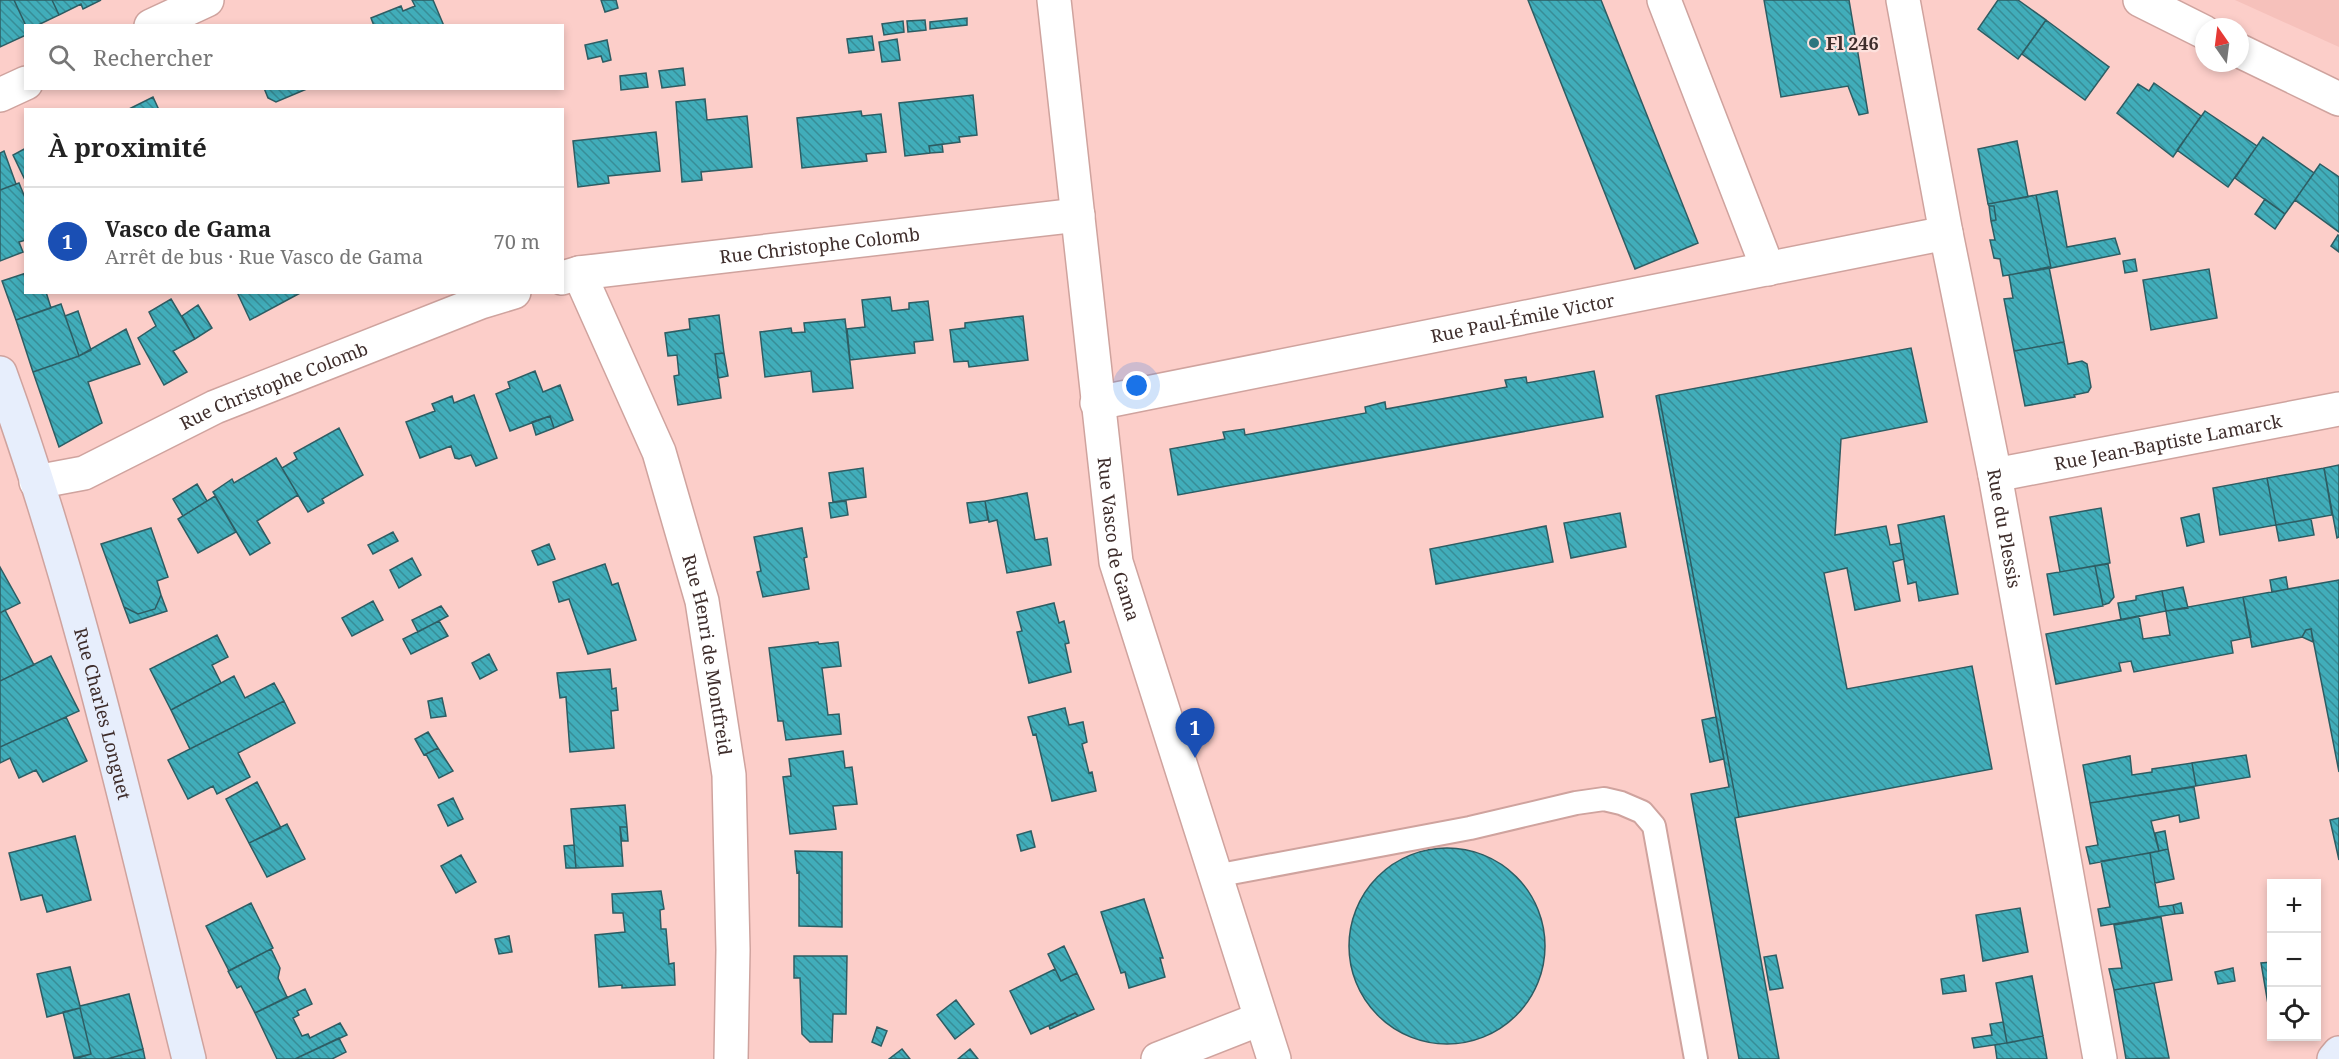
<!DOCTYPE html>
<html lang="fr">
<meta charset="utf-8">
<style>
:root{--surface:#fff;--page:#f6f6f6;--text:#222;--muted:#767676;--line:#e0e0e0;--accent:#db2777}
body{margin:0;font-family:"Noto Serif",serif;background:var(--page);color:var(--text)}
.controls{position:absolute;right:18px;bottom:18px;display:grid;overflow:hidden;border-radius:0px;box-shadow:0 3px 9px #0003}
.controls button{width:54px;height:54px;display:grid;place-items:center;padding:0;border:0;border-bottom:2px solid var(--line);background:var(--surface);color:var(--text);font:30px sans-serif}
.compass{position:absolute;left:2195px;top:18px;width:54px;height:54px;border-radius:50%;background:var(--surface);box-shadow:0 3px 9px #0003;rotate:346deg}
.you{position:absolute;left:1137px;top:386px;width:21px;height:21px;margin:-15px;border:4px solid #fff;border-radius:50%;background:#1a73e8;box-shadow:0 0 0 9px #1a73e833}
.badge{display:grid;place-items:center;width:39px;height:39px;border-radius:50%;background:var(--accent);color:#fff;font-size:20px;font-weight:700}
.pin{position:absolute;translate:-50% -50px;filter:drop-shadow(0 2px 3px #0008)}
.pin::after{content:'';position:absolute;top:32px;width:21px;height:18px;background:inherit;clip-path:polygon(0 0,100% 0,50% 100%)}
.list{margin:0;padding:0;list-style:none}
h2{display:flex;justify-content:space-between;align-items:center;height:78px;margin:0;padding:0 24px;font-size:26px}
h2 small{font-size:20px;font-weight:400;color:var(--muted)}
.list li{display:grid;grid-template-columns:39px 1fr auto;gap:18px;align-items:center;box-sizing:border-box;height:108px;padding:0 24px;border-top:2px solid var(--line)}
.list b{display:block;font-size:22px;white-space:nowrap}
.list p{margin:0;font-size:20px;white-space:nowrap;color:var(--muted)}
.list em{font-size:20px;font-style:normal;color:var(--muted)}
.icon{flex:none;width:33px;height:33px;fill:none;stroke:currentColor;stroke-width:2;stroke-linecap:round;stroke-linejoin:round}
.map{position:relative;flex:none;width:2339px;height:1059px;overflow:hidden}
.search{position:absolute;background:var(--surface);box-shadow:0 3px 9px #0003;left:24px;top:24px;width:540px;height:66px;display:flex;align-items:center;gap:15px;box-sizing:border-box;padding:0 21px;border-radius:0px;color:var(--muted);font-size:22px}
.panel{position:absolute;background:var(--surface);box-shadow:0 3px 9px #0003;left:24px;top:108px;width:540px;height:186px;border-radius:0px}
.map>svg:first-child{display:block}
.built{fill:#f6c1bb}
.building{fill:url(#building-back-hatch);stroke:#2e5d63;stroke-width:1.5}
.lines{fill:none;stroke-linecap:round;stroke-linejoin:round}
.lane-casing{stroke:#cfa39e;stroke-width:26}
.street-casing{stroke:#cfa39e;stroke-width:36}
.secondary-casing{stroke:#cfa39e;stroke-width:36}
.lane{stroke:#fff;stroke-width:22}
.street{stroke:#fff;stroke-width:33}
.secondary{stroke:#e7eefc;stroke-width:33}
.poi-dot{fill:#2d767e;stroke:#fde1dd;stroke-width:2}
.labels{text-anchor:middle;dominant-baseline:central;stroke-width:4.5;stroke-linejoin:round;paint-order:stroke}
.poi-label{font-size:18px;font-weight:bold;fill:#3e2d2b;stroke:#fde1dd;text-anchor:start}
.street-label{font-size:18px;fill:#3e2d2b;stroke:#fde1dd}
</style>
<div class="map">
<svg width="2339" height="1059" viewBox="0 0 2339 1059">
<defs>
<pattern id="building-back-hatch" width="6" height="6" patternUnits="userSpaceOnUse" patternTransform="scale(1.5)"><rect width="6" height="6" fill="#41adba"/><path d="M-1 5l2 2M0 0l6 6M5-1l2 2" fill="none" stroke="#388d97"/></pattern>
</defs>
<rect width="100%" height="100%" fill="#fccec9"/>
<path class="built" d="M2235 0H2339V47Z"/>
<path class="building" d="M0 0H14L26 26V35L0 47Z
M14 0H52L59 15 36 26H26Z
M52 0H101L83 9 81 4 59 15Z
M412 0H433L444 26H374L371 18 401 6 403 11 415 6Z
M601 0H616L618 8 605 12Z
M1528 0H1601L1698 243 1635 269Z
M1764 0H1849L1868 113 1859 115 1848 86 1781 97Z
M1998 0H2018L2046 20 2018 59 1978 29Z
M967 18V25L930 29V22Z
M925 20 926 30 908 32 907 21Z
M2046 20 2109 67 2085 100 2022 54Z
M903 21 904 32 884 35 882 24Z
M872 36 874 50 849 53 847 39Z
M897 39 900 60 882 62 879 42Z
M607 40 611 60 603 62 601 56 588 59 585 45Z
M683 68 685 85 662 88 659 71Z
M646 73 648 87 621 90 620 76Z
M2154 83 2201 116 2173 157 2117 113 2138 84 2149 91Z
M264 88H309L276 102 268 98Z
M973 95 977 135 959 137 960 142 929 146 930 153 905 156 899 103Z
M153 97 159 110H127Z
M705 99 707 120 747 116 752 167 701 172 702 180 682 182 676 102Z
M861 111 862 116 881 114 886 152 866 154 867 161 802 168 797 118Z
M2205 111 2257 146 2228 187 2177 150Z
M656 132 660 171 608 176 609 183 578 187 573 141Z
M2263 137 2314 173 2285 214 2235 178Z
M2017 141 2028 197 1988 204 1978 149Z
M942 144 943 152 930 153 929 146Z
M26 148V180H25L13 155Z
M4 151 16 184 0 190V153Z
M2320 164 2339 177V232L2295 200Z
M19 183 26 200V240L19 242 23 252 0 261V190Z
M2057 191 2067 247 2115 238 2120 254 2051 268 2036 195Z
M2036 195 2051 268 2003 276 2000 259 1994 258 1990 240H1995L1991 221 1996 220 1994 206H1989L1988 204Z
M2265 199 2285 214 2275 229 2255 214Z
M1989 206H1994L1996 220 1991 221Z
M2338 235 2339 236V252L2331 246Z
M2135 259 2137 271 2125 273 2123 261Z
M2049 267 2064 342 2014 351 2004 299 2013 298 2009 275Z
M2209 269 2217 318 2151 330 2143 280Z
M26 273V292H46L51 308 16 320 2 281Z
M237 292H302L250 320Z
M890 297 892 311 909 309V303L928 301 933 340 914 342 915 353 850 360 847 329 865 327 862 300Z
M171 299 195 339 173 351 187 372 164 385 138 338 156 326 149 312Z
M61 304 79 356 33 372 16 320Z
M198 305 212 328 195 339 182 316Z
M78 311 91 350 79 356 65 316Z
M719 315 724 353 715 354 721 398 678 405 674 376 679 375 677 355 668 356 665 333 690 329 689 319Z
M1023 316 1028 360 969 367 968 361 954 362 950 330 965 328V323Z
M845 319 853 388 813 392 811 371 765 377 760 332 791 328 792 333 805 332 804 323Z
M126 329 140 364 88 382 102 423 59 447 33 372 79 356Z
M2064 342 2068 364 2082 361 2087 364 2091 387 2088 392 2074 395 2075 397 2025 406 2014 351Z
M1911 348 1927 422 1841 439 1835 535 1886 526 1890 545 1901 543 1904 559 1893 562 1900 601 1855 610 1847 568 1824 573 1847 689 1972 666 1992 769 1739 817 1659 395Z
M724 353 728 376 718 378 715 354Z
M535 371 543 392 560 385 573 420 554 428 550 416 510 431 496 394 510 388 508 382Z
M1594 371 1603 417 1178 495 1170 449 1225 439 1223 432 1244 429 1245 435 1366 413 1365 407 1385 402 1386 409 1507 387 1505 380 1526 377 1527 383Z
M474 395 497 458 476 466 471 455 459 459 455 458 451 446 420 458 406 422 435 411 432 404 452 396 454 403Z
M1659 395 1739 817 1735 818 1779 1059H1739L1691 794 1729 787 1656 396Z
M550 416 554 428 536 435 532 422Z
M339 428 363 475 322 499 324 503 308 512 282 468 297 459 294 453Z
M276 458 298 495 257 521 270 543 250 555 213 492 232 479 234 483Z
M2339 465V537L2337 538 2324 468Z
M863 468 866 497 833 502 829 473Z
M2324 468 2332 515 2276 525 2267 478Z
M2267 478 2276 525 2220 535 2213 488Z
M197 484 207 501 183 516 173 499Z
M1027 493 1035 540 1047 538 1051 565 1007 573 997 520 989 522 985 501Z
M215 496 236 532 198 553 178 519Z
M846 501 848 515 831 518 829 503Z
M985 501 988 520 970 523 967 503Z
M2101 508 2110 563 2060 572 2050 517Z
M1620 513 1626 547 1571 558 1564 523Z
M2199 514 2204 542 2187 546 2181 518Z
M1944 516 1958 594 1919 601 1916 582 1908 584 1898 525Z
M2311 519 2314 535 2279 541 2276 525Z
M1546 526 1553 562 1436 584 1430 549Z
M151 528 168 577 157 581 161 595 155 609 138 614 124 607 101 544Z
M802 528 807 557 804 558 809 589 763 597 757 572 761 571 754 537Z
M393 532 398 541 373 554 368 545Z
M549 544 555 559 538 565 532 551Z
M412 558 421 575 399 588 390 570Z
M605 564 612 585 618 583 636 640 588 654 569 599 559 602 553 582Z
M2108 564 2114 597 2109 603 2103 605 2095 566Z
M2095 566 2103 606 2054 615 2047 574Z
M0 567 20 603 0 613Z
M2286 577 2288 589 2272 592 2270 580Z
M2339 580V772L2311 629 2306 630 2302 637 2252 647 2243 597Z
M2183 587 2188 608 2166 611 2162 591Z
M2162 591 2166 611 2121 620 2118 603 2136 600V596Z
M161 595 167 611 130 623 124 607 138 614 155 609Z
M2243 597 2251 637 2231 641 2233 653 2134 672 2131 661 2119 663 2121 671 2056 684 2046 634 2139 616 2143 639 2170 635 2166 611Z
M373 601 383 620 352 636 342 618Z
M1054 603 1059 623 1064 621 1069 643 1065 644 1071 672 1029 683 1017 632 1022 631 1017 612Z
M441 606 448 616 418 632 412 620Z
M5 610 34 665 0 681V613Z
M439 621 448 636 411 654 403 639Z
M2311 629 2313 642 2302 637 2306 630Z
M217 635 228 657 212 665 221 683 171 710 150 669Z
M818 642 819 644 838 642 841 666 822 668 828 715 839 714 841 734 786 740 783 721H778L769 648Z
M489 654 497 670 480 679 472 663Z
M51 656 79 711 0 747V681Z
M610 669 612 689 616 688 618 710 611 711 614 748 570 752 566 697 560 698 557 673Z
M234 676 245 698 274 683 284 701 190 749 171 710Z
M442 698 446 716 431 718 428 701Z
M284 701 295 723 238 753 250 777 217 794 213 786 188 799 168 760Z
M1065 708 1069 725 1083 722 1087 742 1082 744 1089 773 1092 772 1096 791 1052 801 1036 734 1033 735 1028 717Z
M66 717 87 761 43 782 36 770 19 778 10 758 0 763V747Z
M1716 717 1724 759 1710 762 1702 720Z
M428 732 438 748 424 755 415 739Z
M438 748 453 771 439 778 426 754Z
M843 751 845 768 852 767 857 804 833 806 836 829 790 834 783 777 791 776 789 759Z
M2246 755 2250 777 2196 786 2192 763Z
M2130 756 2132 775 2152 772V769L2192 763 2196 786 2090 803 2083 765Z
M257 782 281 828 249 843 226 799Z
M2194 787 2199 818 2180 822 2179 815 2151 821 2159 851 2090 864 2086 847 2098 845 2090 803Z
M453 798 463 819 448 826 438 805Z
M625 805 627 827H620L623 866 576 868 571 809Z
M2339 818V860L2330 820Z
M287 824 305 859 267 877 249 843Z
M620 827H627L628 841H622Z
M1031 831 1035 847 1021 851 1017 835Z
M2165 831 2168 849 2159 851 2155 833Z
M75 836 91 900 47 912 42 895 21 900 9 853Z
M574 845 576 868H566L564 846Z
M1349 946a98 98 0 1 1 196 0a98 98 0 1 1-196 0Z
M2168 849 2174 879 2155 883 2150 853Z
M795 851 842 852V927L799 926V872L797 873Z
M2150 853 2159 907 2173 905 2175 914 2101 926 2098 909 2110 907 2101 861Z
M461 855 476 882 456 893 441 866Z
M661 891 664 909 660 910 661 929H666L669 964 674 963 675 985 622 988V985L599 987 595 935 625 932 623 913H613L612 894Z
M1144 899 1163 958H1160L1165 977 1129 988 1125 972 1121 973 1101 912Z
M251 903 273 948 229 971 206 926Z
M2181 903 2183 913 2175 914 2173 905Z
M2020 908 2028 952 1983 961 1976 915Z
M2161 917 2172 980 2114 990 2109 969 2122 968 2114 925Z
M509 936 512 952 499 954 495 939Z
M1064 946 1077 973 1061 981 1048 954Z
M271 949 280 968 278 978 287 997 255 1013 241 986 237 988 228 971Z
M1776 955 1783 988 1770 990 1764 957Z
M794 956H847L846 1014H833L832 1042H810L802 1034 800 978H794Z
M2272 962V1004H2268L2261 963Z
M70 967 80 1006 129 994 143 1049 107 1059H75L91 1054 80 1008 47 1017 37 974Z
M2233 968 2235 981 2218 984 2215 972Z
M1055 969 1061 981 1077 973 1094 1009 1078 1016 1075 1013 1031 1034 1010 991Z
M1964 975 1966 991 1943 994 1941 979Z
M2032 976 2043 1036 2007 1043 1996 983Z
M2154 983 2169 1058 2126 1059 2114 990Z
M305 989 312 1004 297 1011 299 1015 293 1018 302 1036 308 1034 310 1038 340 1023 347 1035 295 1059H277L255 1013Z
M956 1000 974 1024 955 1039 937 1015Z
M80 1008 91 1054 74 1058 63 1012Z
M1075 1013 1078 1016 1050 1029 1049 1026Z
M2003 1022 2007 1043 1974 1048 1972 1038 1992 1035 1990 1024Z
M877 1027 887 1031 881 1046 872 1042Z
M2043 1036 2047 1059H1997L1995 1045Z
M339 1038 346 1052 332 1059H295Z
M143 1049 145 1059H107Z
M902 1049 910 1059H889Z
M970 1049 978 1059H958Z"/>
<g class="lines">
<defs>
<path id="lane" d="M1215 876 1470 828 1576 803 1604 799 1621 803 1642 812 1654 826 1696 1059"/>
<g id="street">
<path id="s1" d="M1054 0 1116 562 1274 1059"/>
<path d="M1664 0 1768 269"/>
<path id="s2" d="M1903 0 1946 233 1995 475 2100 1059"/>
<path d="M2140 0 2204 32"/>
<path d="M151 26 207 0"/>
<path d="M2240 51 2339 99"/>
<path d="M0 95 26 83"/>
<path id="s3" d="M579 273 659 452 702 601 729 775 733 950 731 1059"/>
<path id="s4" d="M562 278 579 273 1078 215"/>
<path id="s5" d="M1097 403 1946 233"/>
<path id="s6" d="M1995 475 2339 409"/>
<path id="s7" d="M36 482 84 473 215 407 481 302 514 292"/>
<path d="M1158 1059 1260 1019"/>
</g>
<g id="secondary">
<path id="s8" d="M0 373C81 596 132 829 189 1059"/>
<path d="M2334 1059 2339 1053"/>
</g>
</defs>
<use href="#lane" class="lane-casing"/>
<use href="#street" class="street-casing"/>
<use href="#secondary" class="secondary-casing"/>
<use href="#lane" class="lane"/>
<use href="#street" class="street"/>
<use href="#secondary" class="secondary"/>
</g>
<circle class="poi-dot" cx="1814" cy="43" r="6"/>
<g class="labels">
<g class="poi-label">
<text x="1826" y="43">Fl 246</text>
</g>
<g class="street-label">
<text stroke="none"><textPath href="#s4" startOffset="260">Rue Christophe Colomb</textPath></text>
<text stroke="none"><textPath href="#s5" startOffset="434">Rue Paul-Émile Victor</textPath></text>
<text stroke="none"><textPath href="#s7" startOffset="258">Rue Christophe Colomb</textPath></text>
<text stroke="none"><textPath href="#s6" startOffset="176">Rue Jean-Baptiste Lamarck</textPath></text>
<text stroke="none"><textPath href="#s2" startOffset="538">Rue du Plessis</textPath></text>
<text stroke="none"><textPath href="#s1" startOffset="543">Rue Vasco de Gama</textPath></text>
<text stroke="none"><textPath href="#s3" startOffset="405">Rue Henri de Montfreid</textPath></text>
<text stroke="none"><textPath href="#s8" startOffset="356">Rue Charles Longuet</textPath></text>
</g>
</g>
</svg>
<div class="controls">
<button>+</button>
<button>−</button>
<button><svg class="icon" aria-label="locate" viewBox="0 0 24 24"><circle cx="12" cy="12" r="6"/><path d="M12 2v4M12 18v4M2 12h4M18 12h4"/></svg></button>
</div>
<svg class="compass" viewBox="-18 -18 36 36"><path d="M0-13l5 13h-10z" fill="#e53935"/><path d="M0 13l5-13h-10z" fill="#767676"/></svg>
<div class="you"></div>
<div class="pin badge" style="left:1195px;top:758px;background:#1a4fb4">1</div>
<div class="search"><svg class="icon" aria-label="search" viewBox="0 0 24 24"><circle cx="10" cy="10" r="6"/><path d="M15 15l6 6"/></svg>Rechercher</div>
<section class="panel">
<h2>À proximité<small></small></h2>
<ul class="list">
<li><span class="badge" style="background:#1a4fb4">1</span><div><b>Vasco de Gama</b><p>Arrêt de bus · Rue Vasco de Gama</p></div><em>70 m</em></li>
</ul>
</section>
</div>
